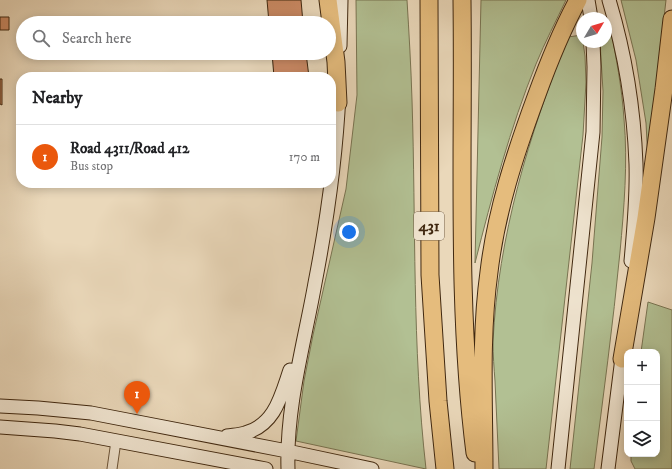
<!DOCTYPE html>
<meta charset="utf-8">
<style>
:root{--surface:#fff;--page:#f2f2f2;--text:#202124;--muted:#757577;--line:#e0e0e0;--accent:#ea580c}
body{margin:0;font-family:"IM FELL DW Pica",serif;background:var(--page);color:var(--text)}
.controls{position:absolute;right:12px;bottom:12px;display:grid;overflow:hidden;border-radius:8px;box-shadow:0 2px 10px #0003}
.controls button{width:36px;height:36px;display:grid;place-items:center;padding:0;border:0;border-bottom:1px solid var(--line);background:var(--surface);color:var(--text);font:20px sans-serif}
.compass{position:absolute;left:576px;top:12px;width:36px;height:36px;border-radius:50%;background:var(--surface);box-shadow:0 2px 10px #0003;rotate:52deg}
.you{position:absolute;left:349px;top:232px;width:14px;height:14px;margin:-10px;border:3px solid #fff;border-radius:50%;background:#1a73e8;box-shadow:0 0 0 6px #1a73e833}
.badge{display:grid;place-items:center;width:26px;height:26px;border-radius:50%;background:var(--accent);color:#fff;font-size:13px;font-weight:700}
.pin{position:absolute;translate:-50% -33px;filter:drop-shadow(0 1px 2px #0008)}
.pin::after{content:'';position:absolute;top:21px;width:14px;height:12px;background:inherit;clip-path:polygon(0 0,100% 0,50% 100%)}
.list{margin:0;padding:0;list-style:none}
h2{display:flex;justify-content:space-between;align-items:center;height:52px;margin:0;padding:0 16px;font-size:17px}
h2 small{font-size:13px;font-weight:400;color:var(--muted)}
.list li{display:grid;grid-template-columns:26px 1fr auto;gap:12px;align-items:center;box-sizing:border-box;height:64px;padding:0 16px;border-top:1px solid var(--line)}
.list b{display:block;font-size:15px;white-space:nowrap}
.list p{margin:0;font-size:13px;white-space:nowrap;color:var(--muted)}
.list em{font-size:13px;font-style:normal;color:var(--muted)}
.icon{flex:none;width:22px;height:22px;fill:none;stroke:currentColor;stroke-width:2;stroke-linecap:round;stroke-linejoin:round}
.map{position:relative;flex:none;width:672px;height:469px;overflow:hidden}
.search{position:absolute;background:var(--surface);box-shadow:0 2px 10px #0003;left:16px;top:16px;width:320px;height:44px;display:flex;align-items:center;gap:10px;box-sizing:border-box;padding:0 14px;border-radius:22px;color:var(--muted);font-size:15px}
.panel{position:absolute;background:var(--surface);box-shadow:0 2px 10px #0003;left:16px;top:72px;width:320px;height:116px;border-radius:16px}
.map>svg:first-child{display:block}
.green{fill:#b2c093;stroke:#797452}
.building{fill:#cb8a64;stroke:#402810}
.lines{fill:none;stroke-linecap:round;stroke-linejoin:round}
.street-casing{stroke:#6a543a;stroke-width:11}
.secondary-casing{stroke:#402810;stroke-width:15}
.highway-casing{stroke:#402810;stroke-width:19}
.street{stroke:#f1e6d2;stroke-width:9}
.secondary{stroke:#f1e6d2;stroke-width:13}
.highway{stroke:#e5bc7d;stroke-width:17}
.labels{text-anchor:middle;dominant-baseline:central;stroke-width:3;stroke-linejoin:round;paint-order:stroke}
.shield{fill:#f1e6d2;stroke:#75614a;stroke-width:1}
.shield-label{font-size:16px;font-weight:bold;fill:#402810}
</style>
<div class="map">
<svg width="672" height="469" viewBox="0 0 672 469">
<rect width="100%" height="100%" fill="#ead8ba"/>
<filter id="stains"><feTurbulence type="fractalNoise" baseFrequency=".005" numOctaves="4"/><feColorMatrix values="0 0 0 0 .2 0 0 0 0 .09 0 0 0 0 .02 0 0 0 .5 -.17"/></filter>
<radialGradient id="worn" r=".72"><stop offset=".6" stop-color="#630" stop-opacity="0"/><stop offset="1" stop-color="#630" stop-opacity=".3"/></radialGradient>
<path class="green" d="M356 0H407C409 33 411 67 412 100 416 223 412 346 426 469L296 441 304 381 313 335 346 189 357 95Z
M481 0H566C556 21 545 42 536 64 510 128 492 196 475 263Z
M621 0H666L648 161 646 123 636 60Z
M610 26C616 57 622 88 624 119 628 163 624 208 620 252 613 325 603 397 594 469H570L592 263 602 137 603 91 600 42H606V27Z
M582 35 585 56 586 82 583 135 546 469H499C498 440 496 410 495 381 494 368 493 355 493 342 498 236 529 135 568 37Z
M648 302 672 310V469H635L631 461V454H657V352H641Z"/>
<path class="building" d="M267 0H301L303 23H269Z
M0 17H9V30H0Z
M272 53H306L309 77H274Z
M0 79H2V105L0 104Z"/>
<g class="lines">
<defs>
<path id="street" d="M112 469 116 441"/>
<path id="secondary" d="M588 0 591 18
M609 0C625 53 634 109 636 164 637 197 634 229 631 261
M340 46 341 0
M0 406 38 408 91 413 287 451 372 469
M0 427 55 431 80 434 266 469
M227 436C233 435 239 435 245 433 275 425 281 396 290 370
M288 469C286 406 304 345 315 283 327 221 336 158 339 94
M558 469 593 132 594 67 593 42
M608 469 623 350"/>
<path id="highway" d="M328 0 336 62 338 103
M429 0 430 275 438 401 445 469
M462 0C464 151 456 303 475 453
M622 359 646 218 664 89 672 19
M484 469C484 404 480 337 489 272 496 212 515 154 536 97 548 64 561 31 578 0"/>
</defs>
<use href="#street" class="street-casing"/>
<use href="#secondary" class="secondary-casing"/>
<use href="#highway" class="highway-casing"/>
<use href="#street" class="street"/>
<use href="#secondary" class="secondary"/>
<use href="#highway" class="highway"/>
</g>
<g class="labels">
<rect class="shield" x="414" y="212" width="30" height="28" rx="3"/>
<g class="shield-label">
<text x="429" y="226">431</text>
</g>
</g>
<rect width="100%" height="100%" filter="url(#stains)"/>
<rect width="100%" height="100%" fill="url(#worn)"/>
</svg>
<div class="controls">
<button>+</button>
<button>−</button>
<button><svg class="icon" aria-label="layers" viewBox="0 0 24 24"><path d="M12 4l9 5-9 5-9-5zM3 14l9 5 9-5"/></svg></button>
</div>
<svg class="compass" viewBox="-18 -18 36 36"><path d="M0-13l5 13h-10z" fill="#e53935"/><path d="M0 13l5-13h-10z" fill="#757577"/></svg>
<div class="you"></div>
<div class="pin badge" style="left:137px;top:414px">1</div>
<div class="search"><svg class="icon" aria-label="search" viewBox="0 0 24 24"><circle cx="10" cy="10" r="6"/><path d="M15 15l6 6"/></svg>Search here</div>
<section class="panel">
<h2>Nearby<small></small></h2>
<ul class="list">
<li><span class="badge">1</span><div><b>Road 4311/Road 412</b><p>Bus stop</p></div><em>170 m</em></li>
</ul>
</section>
</div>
